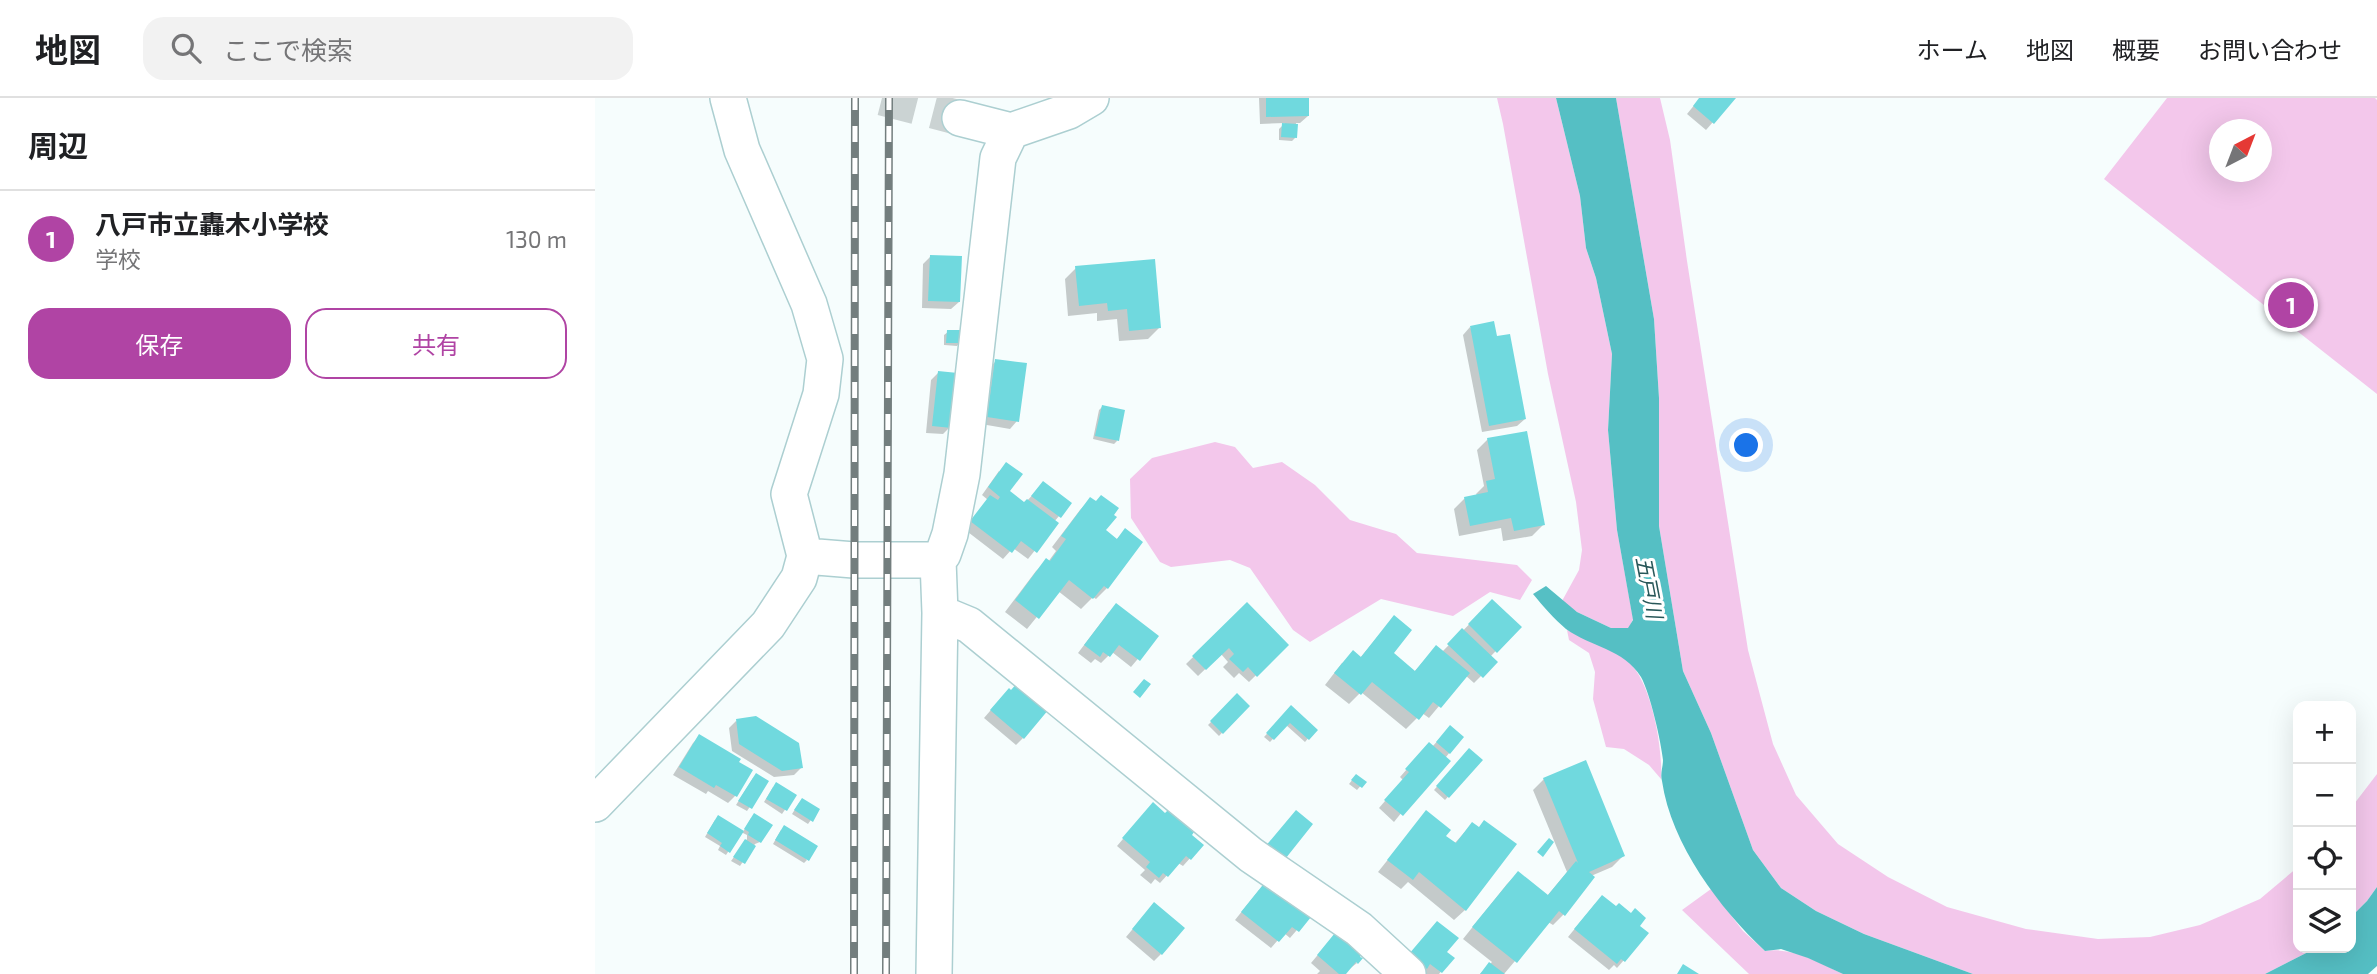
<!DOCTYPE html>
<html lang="ja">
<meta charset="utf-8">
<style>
:root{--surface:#fff;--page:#f2f2f2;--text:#202124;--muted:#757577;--line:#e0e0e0;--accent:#b044a4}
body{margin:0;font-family:"Exo 2","Noto Sans JP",sans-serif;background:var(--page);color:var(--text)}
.controls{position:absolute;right:21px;bottom:21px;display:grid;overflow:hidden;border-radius:14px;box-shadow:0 7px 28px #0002}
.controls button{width:63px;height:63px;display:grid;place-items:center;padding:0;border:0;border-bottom:2px solid var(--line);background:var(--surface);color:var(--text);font:35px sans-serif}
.compass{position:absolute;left:1614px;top:21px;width:63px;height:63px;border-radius:50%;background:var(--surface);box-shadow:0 7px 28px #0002;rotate:42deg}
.you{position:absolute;left:1152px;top:348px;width:24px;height:24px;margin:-18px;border:5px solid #fff;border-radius:50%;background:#1a73e8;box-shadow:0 0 0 10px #1a73e833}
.badge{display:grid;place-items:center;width:46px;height:46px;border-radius:50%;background:var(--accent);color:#fff;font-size:23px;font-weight:700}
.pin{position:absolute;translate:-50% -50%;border:4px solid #fff;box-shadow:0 2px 7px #0006}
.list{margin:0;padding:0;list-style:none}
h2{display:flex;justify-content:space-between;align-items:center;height:91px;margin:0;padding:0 28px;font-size:30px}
h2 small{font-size:23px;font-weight:400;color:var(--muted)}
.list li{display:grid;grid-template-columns:46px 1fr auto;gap:21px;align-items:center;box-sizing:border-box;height:98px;padding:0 28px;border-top:2px solid var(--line)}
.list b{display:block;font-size:26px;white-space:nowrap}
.list p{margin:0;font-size:23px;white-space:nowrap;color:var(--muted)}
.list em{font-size:23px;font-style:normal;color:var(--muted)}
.actions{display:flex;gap:14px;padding:21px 28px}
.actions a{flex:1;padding:16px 0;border:2px solid var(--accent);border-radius:21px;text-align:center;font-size:24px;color:var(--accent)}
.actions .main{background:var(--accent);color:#fff}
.icon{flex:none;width:38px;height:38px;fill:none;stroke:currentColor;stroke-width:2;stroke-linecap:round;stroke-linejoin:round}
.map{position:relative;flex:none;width:1782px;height:876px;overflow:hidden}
header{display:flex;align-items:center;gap:42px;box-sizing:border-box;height:98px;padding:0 35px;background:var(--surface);border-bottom:2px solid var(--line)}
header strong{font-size:33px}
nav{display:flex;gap:38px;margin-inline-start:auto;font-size:24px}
.search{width:490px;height:63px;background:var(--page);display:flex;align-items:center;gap:18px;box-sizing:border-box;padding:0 24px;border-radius:21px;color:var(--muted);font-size:26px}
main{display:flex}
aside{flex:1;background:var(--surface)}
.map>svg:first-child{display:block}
.green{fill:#f3c7eb;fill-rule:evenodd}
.water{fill:#55bfc4}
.shadow{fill:#0003}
.building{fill:#70d9de}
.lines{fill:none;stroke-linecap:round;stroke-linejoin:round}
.minor-tunnel{stroke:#cbd3d3;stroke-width:35;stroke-dasharray:35 18;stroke-linecap:butt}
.minor-casing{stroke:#accfd1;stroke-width:38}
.minor{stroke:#fff;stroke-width:35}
.rail-casing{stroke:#737e7e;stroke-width:8}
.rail{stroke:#fff;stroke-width:5;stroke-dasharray:16;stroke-linecap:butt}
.labels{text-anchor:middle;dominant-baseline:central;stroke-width:6;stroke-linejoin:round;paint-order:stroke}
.water-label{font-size:21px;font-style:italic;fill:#285759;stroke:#fff}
</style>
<header>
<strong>地図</strong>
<div class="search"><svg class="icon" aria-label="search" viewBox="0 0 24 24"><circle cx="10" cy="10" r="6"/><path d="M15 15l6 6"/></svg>ここで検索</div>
<nav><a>ホーム</a><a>地図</a><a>概要</a><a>お問い合わせ</a></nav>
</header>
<main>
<aside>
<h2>周辺<small></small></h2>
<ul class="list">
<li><span class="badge">1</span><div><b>八戸市立轟木小学校</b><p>学校</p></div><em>130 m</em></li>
</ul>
<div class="actions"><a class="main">保存</a><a>共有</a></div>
</aside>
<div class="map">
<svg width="1782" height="876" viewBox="0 0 1782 876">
<rect width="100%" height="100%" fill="#f6fdfd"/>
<path class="green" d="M902 0H961L985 98 991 150 1001 180 1017 256 1013 332 1022 432 1038 521 1034 530H1016L982 514 967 503 984 472 987 452 981 404 953 276 908 26Z
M1021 0H1065L1075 42 1092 163 1153 552 1178 646 1201 697 1243 746 1293 779 1352 809 1431 831 1503 841 1555 839 1605 827 1665 801 1703 769V850H1721L1670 876H1378L1269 836 1221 813 1186 790 1158 752 1116 635 1088 573 1064 428V300L1059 221Z
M1572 0H1780L1782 2V296L1509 81ZM1624 32H1666V74H1624Z
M620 344 640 349 658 370 687 364 720 387 755 422 801 436 822 455 922 467 937 482 925 502 895 494 858 518 786 501 715 544 698 532 655 470 635 462 576 469 565 464 536 420 535 381 557 360Z
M972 532C988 540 1022 552 1034 564 1057 586 1068 651 1066 681L1054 667 1029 651 1011 649 998 601 1000 574 994 555 974 542Z
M1782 676V789L1772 803 1756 819V710Z
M1116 791 1148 833 1170 853C1198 849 1223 864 1248 876H1154L1087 812Z"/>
<path class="water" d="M961 0H1021L1059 221 1064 300V428L1088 573 1116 635 1158 752 1186 790 1221 813 1269 836 1378 876H1248L1213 860 1186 851 1170 853C1125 811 1076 746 1067 683 1065 676 1068 669 1068 662 1066 643 1055 595 1046 579 1029 551 996 549 971 531 959 521 948 508 938 496L951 488 982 514 1016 530H1033L1038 522 1022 432 1013 332 1017 256 1001 180 991 150 985 98Z
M1782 789V868L1773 876H1670L1721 850H1756V819L1772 803Z"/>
<path class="shadow" d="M664 0H712L713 18 705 25H701L700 40 697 43 684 42V31L690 25 665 26Z
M1105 0H1139L1111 32 1092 16Z
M335 159 364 204 356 211 327 210 328 166Z
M481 170 564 230 553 241 524 243 522 221 502 223V215L473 218 470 181Z
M875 229 930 321 922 328 887 334 868 237Z
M353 234 365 244 362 248 349 247V237Z
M401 263 422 323 415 331 386 326 394 270Z
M343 275 355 329 348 336 331 335 336 282Z
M507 309 522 343 519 346 498 341 504 312Z
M893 341 948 427 937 438 908 443 906 430 864 438 859 411 870 400 882 398 881 396 889 388 882 352Z
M404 373 412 394 429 406 445 389 464 418 459 424 461 426 433 461 418 450 408 461 369 431 393 402 387 397Z
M495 401 509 433 521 442 530 432 512 490 501 501 498 499 486 511 463 493 432 531 410 514 441 473 452 463 453 464 461 453 457 449 485 412Z
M897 503 924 529 895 559 900 564 879 585 870 577 834 620 827 615 811 631 766 594 754 606 730 587 747 565 765 560 789 531 796 555 819 574 841 549 847 554Z
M652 506 692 547 654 584 644 575 639 580 628 569 633 564 626 556 603 578 591 566Z
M514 514 562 538 536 569 517 554 506 565 500 561 496 565 483 555Z
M642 598 652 608 624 638 613 627Z
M407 599 428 640 421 647 389 620Z
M696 610 720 632 710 644 691 627 675 644 669 639Z
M141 623 206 670 199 677 179 679 137 653 134 630Z
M855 629 867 639 799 724 784 710 808 682 805 679 827 654 837 649Z
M105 638 156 673 140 698 133 705 113 693 111 696 78 677 98 645Z
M874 652 886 662 850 702 839 692Z
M158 680 172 684 152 713 141 707Z
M758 681 769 684 762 692 754 686Z
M949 681 1028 758 1017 769 996 778 968 817 958 827 953 824 909 876H885L897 864 868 841 912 786 923 775 952 798 972 774 938 692Z
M178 689 200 697 187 716 169 704Z
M204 705 223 712 213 726 197 716Z
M551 714 606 748 588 768 583 765 565 785 560 781 556 786 545 777 550 772 522 748Z
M831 714 849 738 859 746 877 726 870 812 859 822 813 784 806 791 783 774Z
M156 720 165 744 160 746 145 768 136 763 152 741V737L146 734 131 757 123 752 125 748 110 739 120 722 148 734Z
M186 732 212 762 209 765 178 746Z
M664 792 713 819 695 840 689 835 676 850 640 822Z
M1000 806 1042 828 1029 862 1022 870 1019 867 1014 872 973 839Z
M552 814 566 856 559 863 531 839Z
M737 840 762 865 748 876H722L725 873 716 865Z
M850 855 857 860 844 876H831L808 864Z"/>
<path class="building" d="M671 0H714V18L671 19Z
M1104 0H1141L1119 26 1098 8Z
M687 25 703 26 702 40 686 39Z
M335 157 367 158 365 204 333 203Z
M560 161 566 230 534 233 532 211 513 213 512 205 484 208 480 168Z
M899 223 902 238 915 236 931 321 894 328 875 228Z
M352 232H367V245H351Z
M400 261 432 265 424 324 392 319Z
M343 273 363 275 357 330 337 328Z
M507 307 530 312 524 343 500 338Z
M932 333 950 427 919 433 916 420 875 428 869 399 893 394 891 383 900 381 892 340Z
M411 364 428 376 415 393 429 404 432 401 464 425 442 455 426 443 417 455 375 423 395 397 403 402 405 399 393 389Z
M448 383 477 405 466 420 436 398Z
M506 397 524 410 519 417 522 419 511 432 522 441 530 430 548 444 513 491 509 488 498 501 474 482 444 521 420 502 451 460 455 463 471 441 466 438 495 399 501 403Z
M897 501 927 529 902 555 873 526Z
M652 504 694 547 662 579 653 569 648 574 634 561 639 556 634 550 611 572 597 558Z
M521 505 564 538 545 563 524 547 515 559 508 554 505 559 489 547Z
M799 517 817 532 799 555 820 573 841 547 875 575 846 610 838 604 824 622 777 584 766 597 739 575 758 552 766 559Z
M867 530 903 564 888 580 852 546Z
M549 581 556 586 545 600 538 594Z
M423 584 454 611 429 641 395 612 414 590 416 592Z
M642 595 655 608 628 636 615 623Z
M696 607 723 632 714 642 695 625 679 642 671 635Z
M161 618 204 645 208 670 187 673 144 646 141 621Z
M855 627 869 639 855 656 841 644Z
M104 636 146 661 144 664 158 672 142 699 121 687 119 690 84 669Z
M834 644 856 663 808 718 789 702 814 674 810 671Z
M874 650 888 662 854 700 841 688Z
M991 662 1030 758 994 774 1000 779 970 818 964 813 922 865 877 829 923 773 953 797 981 763 983 765 948 680Z
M161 675 174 683 157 711 143 703Z
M761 676 772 684 767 690 756 682Z
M181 684 202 697 192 713 171 701Z
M207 700 225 711 218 724 199 712Z
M558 704 570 715 573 712 599 734 597 737 609 747 596 762 591 758 573 779 568 775 564 780 551 769 555 764 527 740Z
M701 712 718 726 687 765 669 750Z
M831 712 856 732 851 738 861 745 877 724 884 729 889 722 922 746 871 813 824 774 818 782 792 762Z
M159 715 178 727 166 745 153 737 154 734 149 731Z
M123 717 149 733 135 755 125 748 127 745 112 735Z
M189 727 223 748 214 763 180 742Z
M954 740 959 744 948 759 942 754Z
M150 741 161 748 150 766 138 759Z
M671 783 716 819 704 834 697 829 684 844 646 814Z
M1007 797 1021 808 1024 805 1036 815 1040 810 1051 820 1045 828 1054 835 1030 864 1026 861 1022 866 979 831Z
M559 804 590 830 567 857 537 831Z
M842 823 864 840 852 854 860 860 847 875 835 866 832 871 814 856Z
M744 830 770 852 765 859 768 860 763 866 761 864 751 876H744L722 857Z
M894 864 910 876H885Z
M1088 866 1104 876H1082Z"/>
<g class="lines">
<path class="minor-tunnel" d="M287 0 365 20"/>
<defs>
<path id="minor" d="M365 20 416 33 474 13 496 0
M210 458 259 462H343
M345 515 374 527 656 757 764 831 813 876
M0 706 173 527 204 480 210 458 194 396 226 296 230 261 214 206 147 52 133 0
M339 876 345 515 343 462 348 456 355 436 367 376 403 60 416 33"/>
</defs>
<use href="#minor" class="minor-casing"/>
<use href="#minor" class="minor"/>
<defs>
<path id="rail" d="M259 876 260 0
M291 876 294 0"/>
</defs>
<use href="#rail" class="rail-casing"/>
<use href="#rail" class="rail"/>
</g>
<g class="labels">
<g class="water-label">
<text transform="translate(1055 489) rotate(79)">五戸川</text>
</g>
</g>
</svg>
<div class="controls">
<button>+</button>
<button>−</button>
<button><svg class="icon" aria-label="locate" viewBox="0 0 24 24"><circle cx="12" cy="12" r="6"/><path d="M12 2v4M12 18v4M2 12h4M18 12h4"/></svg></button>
<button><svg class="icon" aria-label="layers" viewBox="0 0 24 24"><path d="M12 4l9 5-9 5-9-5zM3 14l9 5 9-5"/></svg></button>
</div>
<svg class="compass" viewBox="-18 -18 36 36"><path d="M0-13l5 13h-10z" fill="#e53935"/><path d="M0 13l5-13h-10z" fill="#757577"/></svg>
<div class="you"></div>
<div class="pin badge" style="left:1696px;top:207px">1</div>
</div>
</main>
